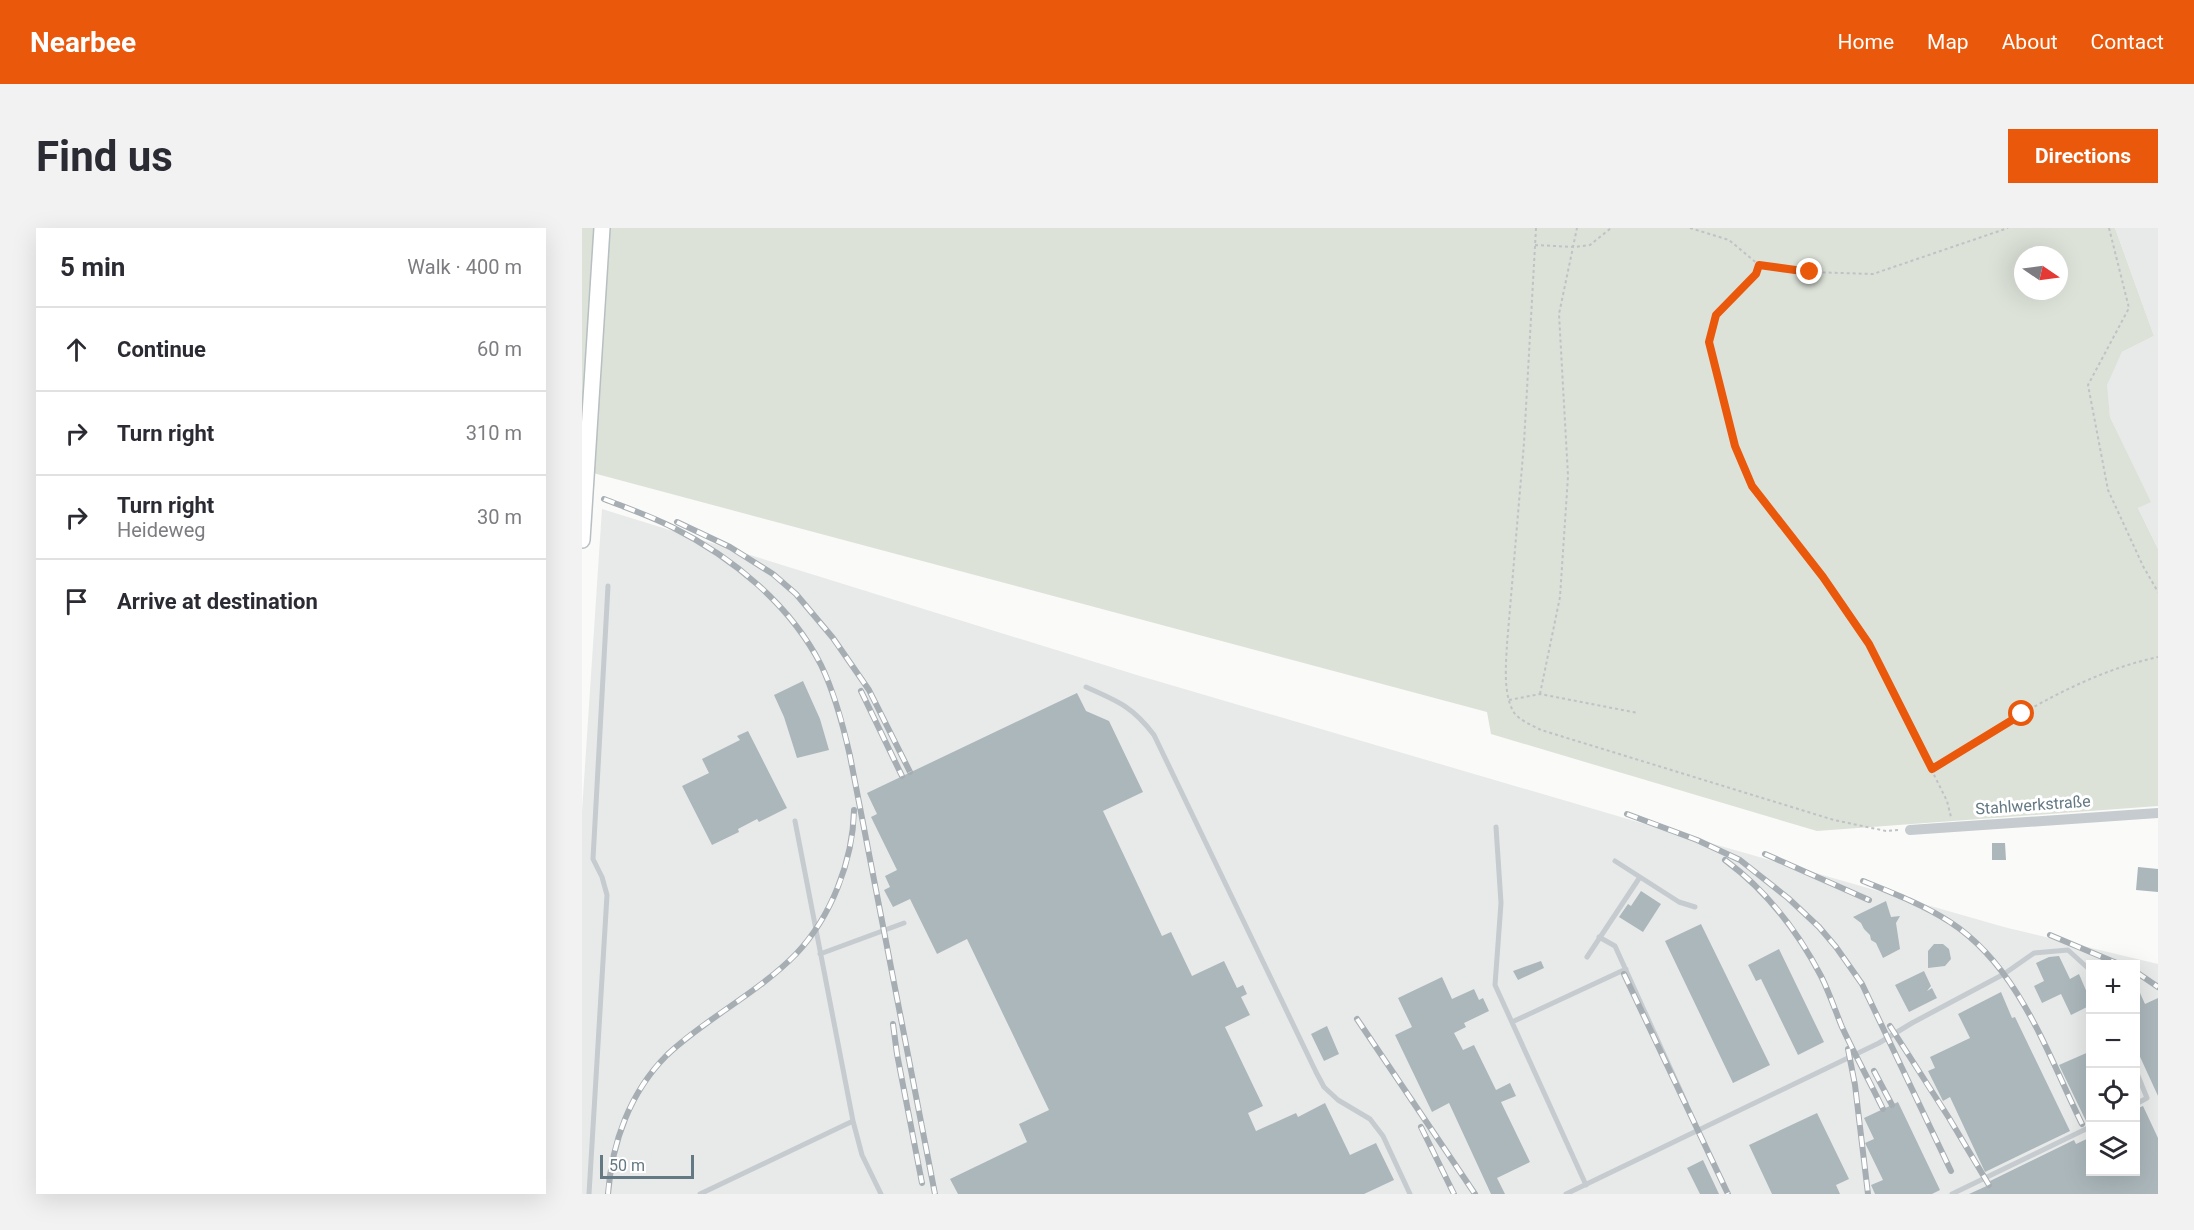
<!DOCTYPE html>
<meta charset="utf-8">
<style>
:root{--surface:#fff;--page:#f2f2f3;--text:#2b2b33;--muted:#7c7c81;--line:#e1e1e2;--accent:#ea580c}
body{margin:0;font-family:Roboto,sans-serif;background:var(--page);color:var(--text)}
.controls{position:absolute;right:18px;bottom:18px;display:grid;overflow:hidden;border-radius:0px;box-shadow:0 6px 24px #0002}
.controls button{width:54px;height:54px;display:grid;place-items:center;padding:0;border:0;border-bottom:2px solid var(--line);background:var(--surface);color:var(--text);font:30px sans-serif}
.compass{position:absolute;left:1432px;top:18px;width:54px;height:54px;border-radius:50%;background:var(--surface);box-shadow:0 6px 24px #0002;rotate:103deg}
.scale{position:absolute;left:18px;bottom:15px;width:94px;box-sizing:border-box;padding-left:6px;border:3px solid #637984;border-top:0;font-size:16px;line-height:21px;white-space:nowrap;color:#637984;-webkit-text-stroke:4px #fff;paint-order:stroke}
.stop{position:absolute;width:18px;height:18px;margin:-14px;border:4px solid #ea580c;border-radius:50%;background:#fff}
.stop.end{background:#ea580c;border-color:#fff;box-shadow:0 2px 6px #0008}
.list{margin:0;padding:0;list-style:none}
h2{display:flex;justify-content:space-between;align-items:center;height:78px;margin:0;padding:0 24px;font-size:26px}
h2 small{font-size:20px;font-weight:400;color:var(--muted)}
.list li{display:grid;grid-template-columns:39px 1fr auto;gap:18px;align-items:center;box-sizing:border-box;height:84px;padding:0 24px;border-top:2px solid var(--line)}
.list b{display:block;font-size:22px;white-space:nowrap}
.list p{margin:0;font-size:20px;white-space:nowrap;color:var(--muted)}
.list em{font-size:20px;font-style:normal;color:var(--muted)}
.icon{flex:none;width:33px;height:33px;fill:none;stroke:currentColor;stroke-width:2;stroke-linecap:round;stroke-linejoin:round}
.map{position:relative;flex:none;width:1576px;height:966px;overflow:hidden;border-radius:0px}
header{display:flex;align-items:center;gap:36px;box-sizing:border-box;height:84px;padding:0 30px;background:var(--accent);color:#fff}
header strong{font-size:28px}
nav{display:flex;gap:33px;margin-inline-start:auto;font-size:21px}
.intro{display:flex;align-items:center;justify-content:space-between;box-sizing:border-box;height:144px;padding:0 36px}
h1{margin:0;font-size:42px}
.button{padding:15px 27px;border-radius:0px;background:var(--accent);color:#fff;font-size:21px;font-weight:700}
main{display:flex;gap:36px;padding:0 36px}
aside{flex:1;background:var(--surface);border-radius:0px;box-shadow:0 6px 24px #0002}
.map>svg:first-child{display:block}
.built{fill:#e8eae9;fill-rule:evenodd}
.green{fill:#dce2d8;fill-rule:evenodd}
.building{fill:#abb7bb}
.lines{fill:none;stroke-linecap:round;stroke-linejoin:round}
.secondary-casing{stroke:#b7bfc2;stroke-width:18}
.path{stroke:#bfc3c5;stroke-width:2;stroke-dasharray:3 3;stroke-linecap:butt}
.lane{stroke:#c5cbce;stroke-width:5}
.street{stroke:#c5cbce;stroke-width:10}
.secondary{stroke:#fff;stroke-width:15}
.rail-casing{stroke:#a6aeb3;stroke-width:6}
.rail{stroke:#fff;stroke-width:4;stroke-dasharray:11;stroke-linecap:butt}
.route{stroke:#ea580c;stroke-width:8}
.labels{text-anchor:middle;dominant-baseline:central;stroke-width:6;stroke-linejoin:round;paint-order:stroke}
.street-label{font-size:16px;fill:#637984;stroke:#fff}
</style>
<header>
<strong>Nearbee</strong>
<nav><a>Home</a><a>Map</a><a>About</a><a>Contact</a></nav>
</header>
<div class="intro"><h1>Find us</h1><a class="button">Directions</a></div>
<main>
<aside>
<h2>5 min<small>Walk · 400 m</small></h2>
<ul class="list">
<li><svg class="icon" aria-label="ahead" viewBox="0 0 24 24"><path d="M12 20V5M6 11l6-6 6 6"/></svg><div><b>Continue</b></div><em>60 m</em></li>
<li><svg class="icon" aria-label="right" viewBox="0 0 24 24"><path d="M7 20v-9h11M14 6l5 5-5 5"/></svg><div><b>Turn right</b></div><em>310 m</em></li>
<li><svg class="icon" aria-label="right" viewBox="0 0 24 24"><path d="M7 20v-9h11M14 6l5 5-5 5"/></svg><div><b>Turn right</b><p>Heideweg</p></div><em>30 m</em></li>
<li><svg class="icon" aria-label="arrive" viewBox="0 0 24 24"><path d="M6 21V4h12l-3 4 3 4H6"/></svg><div><b>Arrive at destination</b></div></li>
</ul>
</aside>
<div class="map">
<svg width="1576" height="966" viewBox="0 0 1576 966">
<rect width="100%" height="100%" fill="#fafaf8"/>
<path class="built" d="M1533 0H1576V321L1556 280 1568 273 1528 189 1524 157 1540 124 1572 108Z
M20 281 558 448 1090 604 1422 699 1576 736V966H0V583ZM1508 736H1554V944H1508Z"/>
<path class="green" d="M0 0H14L0 222Z
M26 0H1533L1572 108 1540 124 1525 157 1528 189 1569 274 1556 280 1576 321V578L1235 603 909 506 905 484 11 245ZM1441 27H1477V63H1441Z"/>
<path class="building" d="M221 453 238 491 247 522 215 530 202 489 192 467Z
M495 465 504 483 527 493 561 564 521 583 580 708 589 704 610 748 642 733 655 760 661 757 665 766 659 769 668 787 643 799 681 878 666 885 674 903 714 885 716 889 743 875 768 927 794 915 812 952 782 966H376L368 951 445 914 437 896 467 882 385 711 355 726 328 671 311 679 302 662 308 659 303 648 315 642 289 589 295 586 285 565Z
M166 503 205 580 177 594 175 591 156 601 157 604 130 617 100 558 127 545 120 531 158 512 155 508Z
M1410 615H1423L1424 632H1410Z
M1556 639 1576 641V664L1554 662Z
M1059 663 1079 676 1061 704 1037 689 1046 676 1049 678Z
M1304 673 1309 689 1318 688 1314 695 1318 721 1301 730 1294 715 1289 712 1288 707 1282 701 1279 695 1271 689Z
M1119 696 1188 837 1151 855 1083 713Z
M1352 716H1361L1367 721 1369 731 1363 738 1346 740V723Z
M1197 721 1242 814 1216 827 1179 751 1174 753 1166 737Z
M1477 728 1488 751 1497 746 1509 774V777L1489 787 1479 766 1460 775 1452 758 1462 753 1454 735 1467 729Z
M959 733 962 740 936 752 931 743Z
M1342 743 1349 758 1345 763 1350 760 1355 770 1327 784 1313 757Z
M860 749 870 771 892 761 897 772 901 770 907 783 882 795 884 799 872 805 881 822 892 817 914 862 928 855 934 868 919 874 948 934 915 950 923 966H909L867 875 850 884 813 807 830 799 816 770Z
M1554 756 1563 776 1576 770V868L1554 820Z
M1419 764 1430 790 1433 789 1488 903 1403 944 1368 869 1361 873 1346 843 1353 840 1348 829 1388 810 1376 786Z
M745 798 757 826 742 833 729 806Z
M1509 823V894L1505 895 1477 837Z
M1316 874 1358 962 1350 966H1293L1289 957 1301 952 1283 915 1292 911 1282 890Z
M1561 878 1576 910V966H1387L1409 956 1408 953 1492 912 1494 916 1509 909V944H1554V881Z
M1235 885 1267 951 1254 957 1258 966H1190L1167 917Z
M1121 932 1137 966H1118L1105 940Z"/>
<g class="lines">
<defs>
<path id="secondary" d="M0 312 20 0"/>
</defs>
<use href="#secondary" class="secondary-casing"/>
<path class="path" d="M954 0 942 215 925 416C924 436 921 464 931 483 936 492 950 497 959 502L1252 592 1304 603 1316 602
M1108 0 1147 12 1177 37 1228 44 1291 46 1426 0
M1527 0 1547 80 1506 157 1526 262 1561 338 1576 364
M953 17 992 19 1008 17 1029 0
M1177 37 1174 46 1134 87 1127 114 1153 218 1170 258 1241 349 1287 416 1365 573 1369 589
M958 466 978 369 986 248 977 86 995 0
M927 472 958 466 1056 485
M1350 541C1421 497 1493 447 1576 429"/>
<path class="lane" d="M504 459C536 473 551 479 572 507L734 844 742 859 756 872 788 891 801 908 828 966
M213 593 271 893
M914 599 919 675 913 757 1004 957
M1033 633 1097 674 1113 679
M1017 709 1033 718 1104 875
M238 726 322 695
M1005 729 1058 649
M930 794 1044 741
M1554 843 1565 870 1554 876
M7 966 25 667 20 649 11 631 26 358
M118 966 271 893 280 927 299 966
M984 966 1297 815 1330 795 1422 746 1452 725 1486 722 1508 742
M1370 966 1508 899"/>
<path class="street" d="M1328 602 1576 585"/>
<use href="#secondary" class="secondary"/>
<defs>
<path id="rail" d="M22 271C45 280 68 288 90 299 150 329 208 376 239 437 253 466 261 497 268 528L353 966
M95 294 148 319 191 346 214 366 251 410 287 462 328 544
M279 463 320 548
M1045 586 1115 612 1158 632 1206 670 1237 699 1254 719 1280 756 1369 943
M1183 626 1287 672
M1143 632C1185 663 1215 702 1239 748 1247 764 1253 782 1260 799 1273 827 1288 854 1301 881
M1281 653C1311 665 1342 677 1368 694 1437 739 1465 825 1500 896
M1468 707 1537 736
M1554 744 1576 759
M1042 746 1146 966
M775 791 893 966
M311 796 315 826 340 955
M1308 798 1367 890 1407 957
M1266 821 1273 857 1286 966
M1292 843 1310 877
M839 899 872 966
M26 966C30 914 48 864 85 827 124 790 176 765 214 726 249 689 271 633 272 582"/>
</defs>
<use href="#rail" class="rail-casing"/>
<use href="#rail" class="rail"/>
</g>
<g class="lines">
<path class="route" d="M1228 44 1177 37 1174 46 1134 87 1127 114 1153 218 1170 258 1241 349 1287 416 1350 541 1440 486"/>
</g>
<g class="labels">
<g class="street-label">
<text transform="translate(1451 577) rotate(-4)">Stahlwerkstraße</text>
</g>
</g>
</svg>
<div class="controls">
<button>+</button>
<button>−</button>
<button><svg class="icon" aria-label="locate" viewBox="0 0 24 24"><circle cx="12" cy="12" r="6"/><path d="M12 2v4M12 18v4M2 12h4M18 12h4"/></svg></button>
<button><svg class="icon" aria-label="layers" viewBox="0 0 24 24"><path d="M12 4l9 5-9 5-9-5zM3 14l9 5 9-5"/></svg></button>
</div>
<svg class="compass" viewBox="-18 -18 36 36"><path d="M0-13l5 13h-10z" fill="#e53935"/><path d="M0 13l5-13h-10z" fill="#7c7c81"/></svg>
<div class="scale">50 m</div>
<div class="stop" style="left:1440px;top:486px"></div>
<div class="stop end" style="left:1228px;top:44px"></div>
</div>
</main>
